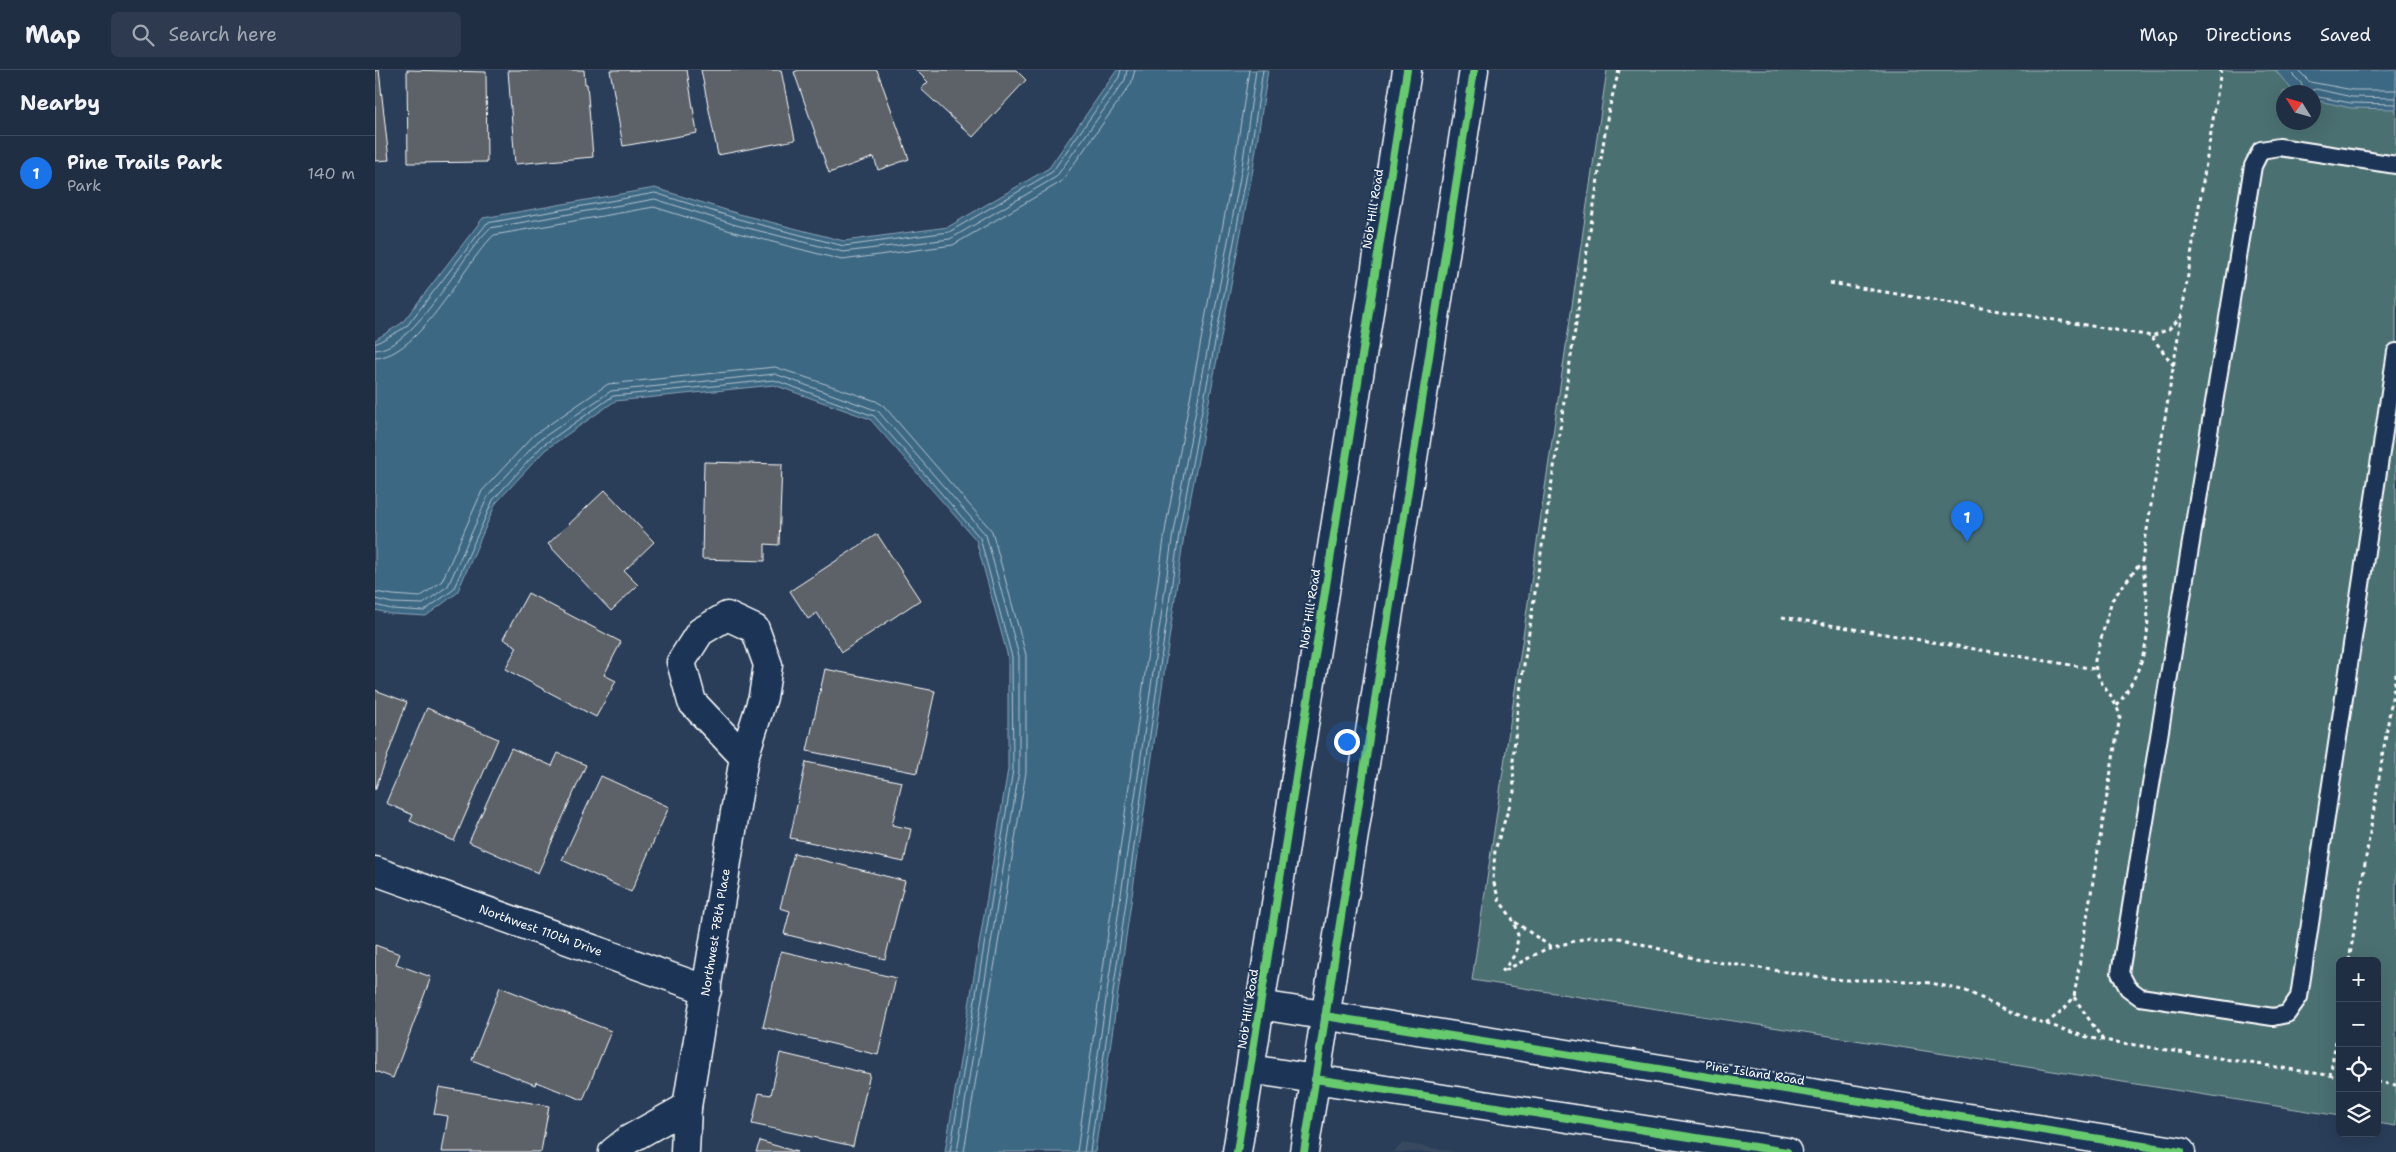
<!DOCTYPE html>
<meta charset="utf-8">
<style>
:root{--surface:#202e44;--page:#2d3a4f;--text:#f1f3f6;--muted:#a2a8b2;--line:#3d4a5d;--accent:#1a73e8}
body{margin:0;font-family:"Shantell Sans",sans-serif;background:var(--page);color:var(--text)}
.controls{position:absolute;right:15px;bottom:15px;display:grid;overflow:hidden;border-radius:8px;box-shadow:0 5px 20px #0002}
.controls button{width:45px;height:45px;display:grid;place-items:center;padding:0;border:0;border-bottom:1px solid var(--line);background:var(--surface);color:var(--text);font:25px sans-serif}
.compass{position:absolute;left:1901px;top:15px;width:45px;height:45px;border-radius:50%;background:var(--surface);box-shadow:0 5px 20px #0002;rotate:307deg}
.you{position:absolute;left:971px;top:671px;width:18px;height:18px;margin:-12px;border:4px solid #fff;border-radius:50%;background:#1a73e8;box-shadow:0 0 0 8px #1a73e833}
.badge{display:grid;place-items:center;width:32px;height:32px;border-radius:50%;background:var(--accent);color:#fff;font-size:16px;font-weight:700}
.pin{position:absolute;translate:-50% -41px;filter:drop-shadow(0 1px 2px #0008)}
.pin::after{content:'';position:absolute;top:26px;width:18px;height:15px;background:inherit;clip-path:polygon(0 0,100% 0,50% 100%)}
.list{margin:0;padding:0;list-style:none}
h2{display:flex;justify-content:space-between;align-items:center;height:65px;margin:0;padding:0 20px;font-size:21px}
h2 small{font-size:16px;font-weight:400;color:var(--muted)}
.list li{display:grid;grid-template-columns:32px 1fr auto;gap:15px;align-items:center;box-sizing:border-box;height:75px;padding:0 20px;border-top:1px solid var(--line)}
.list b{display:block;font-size:19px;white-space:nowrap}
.list p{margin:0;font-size:16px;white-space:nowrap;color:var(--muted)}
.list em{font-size:16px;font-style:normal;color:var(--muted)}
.icon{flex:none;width:28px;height:28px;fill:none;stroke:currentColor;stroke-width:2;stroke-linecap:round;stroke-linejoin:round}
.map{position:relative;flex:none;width:2021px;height:1082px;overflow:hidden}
header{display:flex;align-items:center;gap:30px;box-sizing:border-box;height:70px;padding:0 25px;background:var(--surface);border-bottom:1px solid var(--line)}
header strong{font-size:24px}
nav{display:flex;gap:28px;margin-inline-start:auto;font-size:18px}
.search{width:350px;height:45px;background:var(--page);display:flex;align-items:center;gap:12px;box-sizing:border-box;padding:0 18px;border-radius:8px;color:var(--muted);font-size:19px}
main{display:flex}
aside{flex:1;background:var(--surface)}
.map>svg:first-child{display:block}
.built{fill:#39495e}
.green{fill:#4c7072;stroke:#a6b8b8;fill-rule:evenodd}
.water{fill:#3e6884;stroke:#8ba4b5}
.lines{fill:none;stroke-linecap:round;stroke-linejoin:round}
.shore{stroke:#b2c3ce;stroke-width:1}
.building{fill:#5c6268;stroke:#fff}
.lane-casing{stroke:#fff;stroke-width:20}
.street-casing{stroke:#fff;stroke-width:31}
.secondary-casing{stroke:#fff;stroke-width:31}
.path{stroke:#fff;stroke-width:3;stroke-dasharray:4 4;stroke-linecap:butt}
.lane{stroke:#1d3557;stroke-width:16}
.street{stroke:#1d3557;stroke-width:28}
.secondary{stroke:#1d3557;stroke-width:28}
.cycleway-casing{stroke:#1d3557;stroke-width:11}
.cycleway{stroke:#67ca6e;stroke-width:8}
.labels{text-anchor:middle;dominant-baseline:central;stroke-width:4;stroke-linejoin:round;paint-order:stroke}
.street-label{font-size:12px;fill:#fff;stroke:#1d3557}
</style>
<header>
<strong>Map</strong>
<div class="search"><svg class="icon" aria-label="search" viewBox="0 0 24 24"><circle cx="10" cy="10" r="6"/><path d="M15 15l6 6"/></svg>Search here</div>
<nav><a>Map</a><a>Directions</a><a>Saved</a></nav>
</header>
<main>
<aside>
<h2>Nearby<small></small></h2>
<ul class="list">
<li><span class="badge">1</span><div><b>Pine Trails Park</b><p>Park</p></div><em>140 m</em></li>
</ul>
</aside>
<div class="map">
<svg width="2021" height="1082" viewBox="0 0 2021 1082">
<rect width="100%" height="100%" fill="#2a3e5a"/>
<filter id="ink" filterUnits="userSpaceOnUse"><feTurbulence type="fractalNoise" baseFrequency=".02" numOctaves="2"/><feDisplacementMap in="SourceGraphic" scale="10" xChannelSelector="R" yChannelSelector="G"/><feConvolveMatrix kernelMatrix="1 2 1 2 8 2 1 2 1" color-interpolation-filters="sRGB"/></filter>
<g filter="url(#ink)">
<path class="built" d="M1028 1073 1081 1082H1019Z"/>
<path class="green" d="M1232 0H2021V1056L2002 1053V891H1965V1046L1097 910ZM1908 22H1938V52H1908Z"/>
<path class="water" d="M742 0H893L878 99 810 458 720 1082H570L633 699V587L601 470 495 349 399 315 240 331 170 380 121 433 82 523 51 546 16 544 0 540V270L27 253 108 148 280 118 364 144 469 171 573 157 674 98Z
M1900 0H2021V39L1976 38 1939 30 1938 22H1919Z"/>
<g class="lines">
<path class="shore" d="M1913 0 1926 13 1931 22 1941 19 1977 27 2021 28
M1923 0 1935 12 1978 20H2021
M1938 26 1976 33 2021 34
M0 274 31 257 112 153 280 123 363 149 469 176 574 162 677 102 744 7 746 0
M0 280C41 278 86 185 115 158L280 129 361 155 468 182 575 169 681 107 750 10 752 0
M0 288C46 286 88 194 119 165L279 137 359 162 467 190 578 175 686 112 756 14 760 0
M0 522 18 525 45 527 67 511 107 421 159 365 233 314 400 297 501 331 509 336 617 461 651 585V702L589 1082
M0 529 17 533 48 534 73 516 113 426 163 371 236 321 400 304 503 341 611 465 644 586V701L582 1082
M0 535 16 539 49 541 78 520 118 430 167 376 238 326 399 310 499 346 605 468 637 587 638 700 575 1082
M702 1082 791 455 859 96 874 0
M709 1082 799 456 867 97 881 0
M715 1082 805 457 873 98 888 0"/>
</g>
<path class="building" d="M0 0H4L14 90 0 91Z
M32 0 111 2 112 92 33 93Z
M133 0H209L210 14H212L218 87 140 94Z
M235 0H312L322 63 248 76Z
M326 0H406L420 70 343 85Z
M424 0H502L534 89 503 100 499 87 454 103 419 2Z
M541 0H641L651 10 598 67 546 19 553 12Z
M329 392 407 394 404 475 390 474V491L327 489Z
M230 420 279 472 249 501 263 515 236 541 173 474Z
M502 464 545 530 467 582 442 543 433 549 415 521Z
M153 523 246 572 229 605 241 611 221 647 130 599 142 577 128 569Z
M450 599 560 621 542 703 432 681Z
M0 620 32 632 0 720Z
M52 638 123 669 79 771 35 751 38 745 11 733Z
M136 678 177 696 183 683 211 695 163 803 94 772Z
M431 692 527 712 517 755 536 759 529 792 415 768Z
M226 706 294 737 256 822 187 790Z
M419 783 530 811 510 889 409 864 415 841 405 838Z
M0 875 25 884 21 894 56 907 18 1008 0 1001Z
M406 881 521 908 503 985 388 957Z
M125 917 236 961 208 1030 161 1012 160 1015 97 990Z
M405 983 495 1004 478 1076 377 1054 384 1023 396 1025Z
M64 1017 174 1036 166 1082H67L73 1046 59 1044Z
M385 1071 422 1082H381Z"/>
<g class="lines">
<defs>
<path id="lane" d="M2021 95 1904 77 1886 80 1878 96 1745 903 1753 918 1765 927 1898 947 1912 944 1924 927 2021 282"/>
<g id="street">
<path id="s1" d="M0 801 332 920"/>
<path d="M238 1082 253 1070 312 1037"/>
<path id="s2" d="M310 1082 312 1037 369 687 388 627 393 595 380 559 352 546 325 562 306 592 317 632 369 687"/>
</g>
<path id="secondary" d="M885 935 1806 1082
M875 999 1412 1082
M862 1082 1032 0
M929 1082 1099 0"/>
</defs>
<use href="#lane" class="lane-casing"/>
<use href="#street" class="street-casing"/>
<use href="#secondary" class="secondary-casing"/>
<path class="path" d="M1244 0 1233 43 1143 634 1138 691 1139 722 1120 780 1118 810 1124 830 1137 848 1143 865 1141 883 1127 902 1171 879 1215 867 1245 868 1321 889 1468 910H1517L1556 913 1591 921 1641 944 1715 968 1965 1007
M1455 213 1777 266 1794 259 1807 246
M1777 267 1799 296
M1407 547 1720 599
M1742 636C1779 585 1776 550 1767 491
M1140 852 1176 877
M1974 891 2021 604
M1699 927 1728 970
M1671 954 1690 938 1699 927 1745 646C1740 626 1719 611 1720 590L1737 530 1767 491 1846 0
M1955 1006 1965 947
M2002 1012 2021 1015"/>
<use href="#lane" class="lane"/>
<use href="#street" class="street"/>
<use href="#secondary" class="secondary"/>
<defs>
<path id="cycleway" d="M950 946 1806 1082
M940 1009 1412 1082
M862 1082 1032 0
M929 1082 1099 0"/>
</defs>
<use href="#cycleway" class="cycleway-casing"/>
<use href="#cycleway" class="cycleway"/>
</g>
</g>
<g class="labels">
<g class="street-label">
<text transform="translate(998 139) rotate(-81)">Nob Hill Road</text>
<text transform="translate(935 539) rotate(-81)">Nob Hill Road</text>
<text stroke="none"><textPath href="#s1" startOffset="176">Northwest 110th Drive</textPath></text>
<text stroke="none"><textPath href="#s2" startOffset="222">Northwest 78th Place</textPath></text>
<text transform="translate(873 939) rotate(-81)">Nob Hill Road</text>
<text transform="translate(1380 1003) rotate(9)">Pine Island Road</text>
</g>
</g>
</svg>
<div class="controls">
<button>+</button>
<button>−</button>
<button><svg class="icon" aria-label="locate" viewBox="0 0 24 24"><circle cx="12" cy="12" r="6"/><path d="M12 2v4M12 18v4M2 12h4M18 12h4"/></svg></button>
<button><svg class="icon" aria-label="layers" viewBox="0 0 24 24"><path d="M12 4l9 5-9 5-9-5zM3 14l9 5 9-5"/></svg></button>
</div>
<svg class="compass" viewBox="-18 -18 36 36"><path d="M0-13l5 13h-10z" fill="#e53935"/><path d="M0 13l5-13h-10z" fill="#a2a8b2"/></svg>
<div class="you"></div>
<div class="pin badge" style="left:1592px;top:472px">1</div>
</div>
</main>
